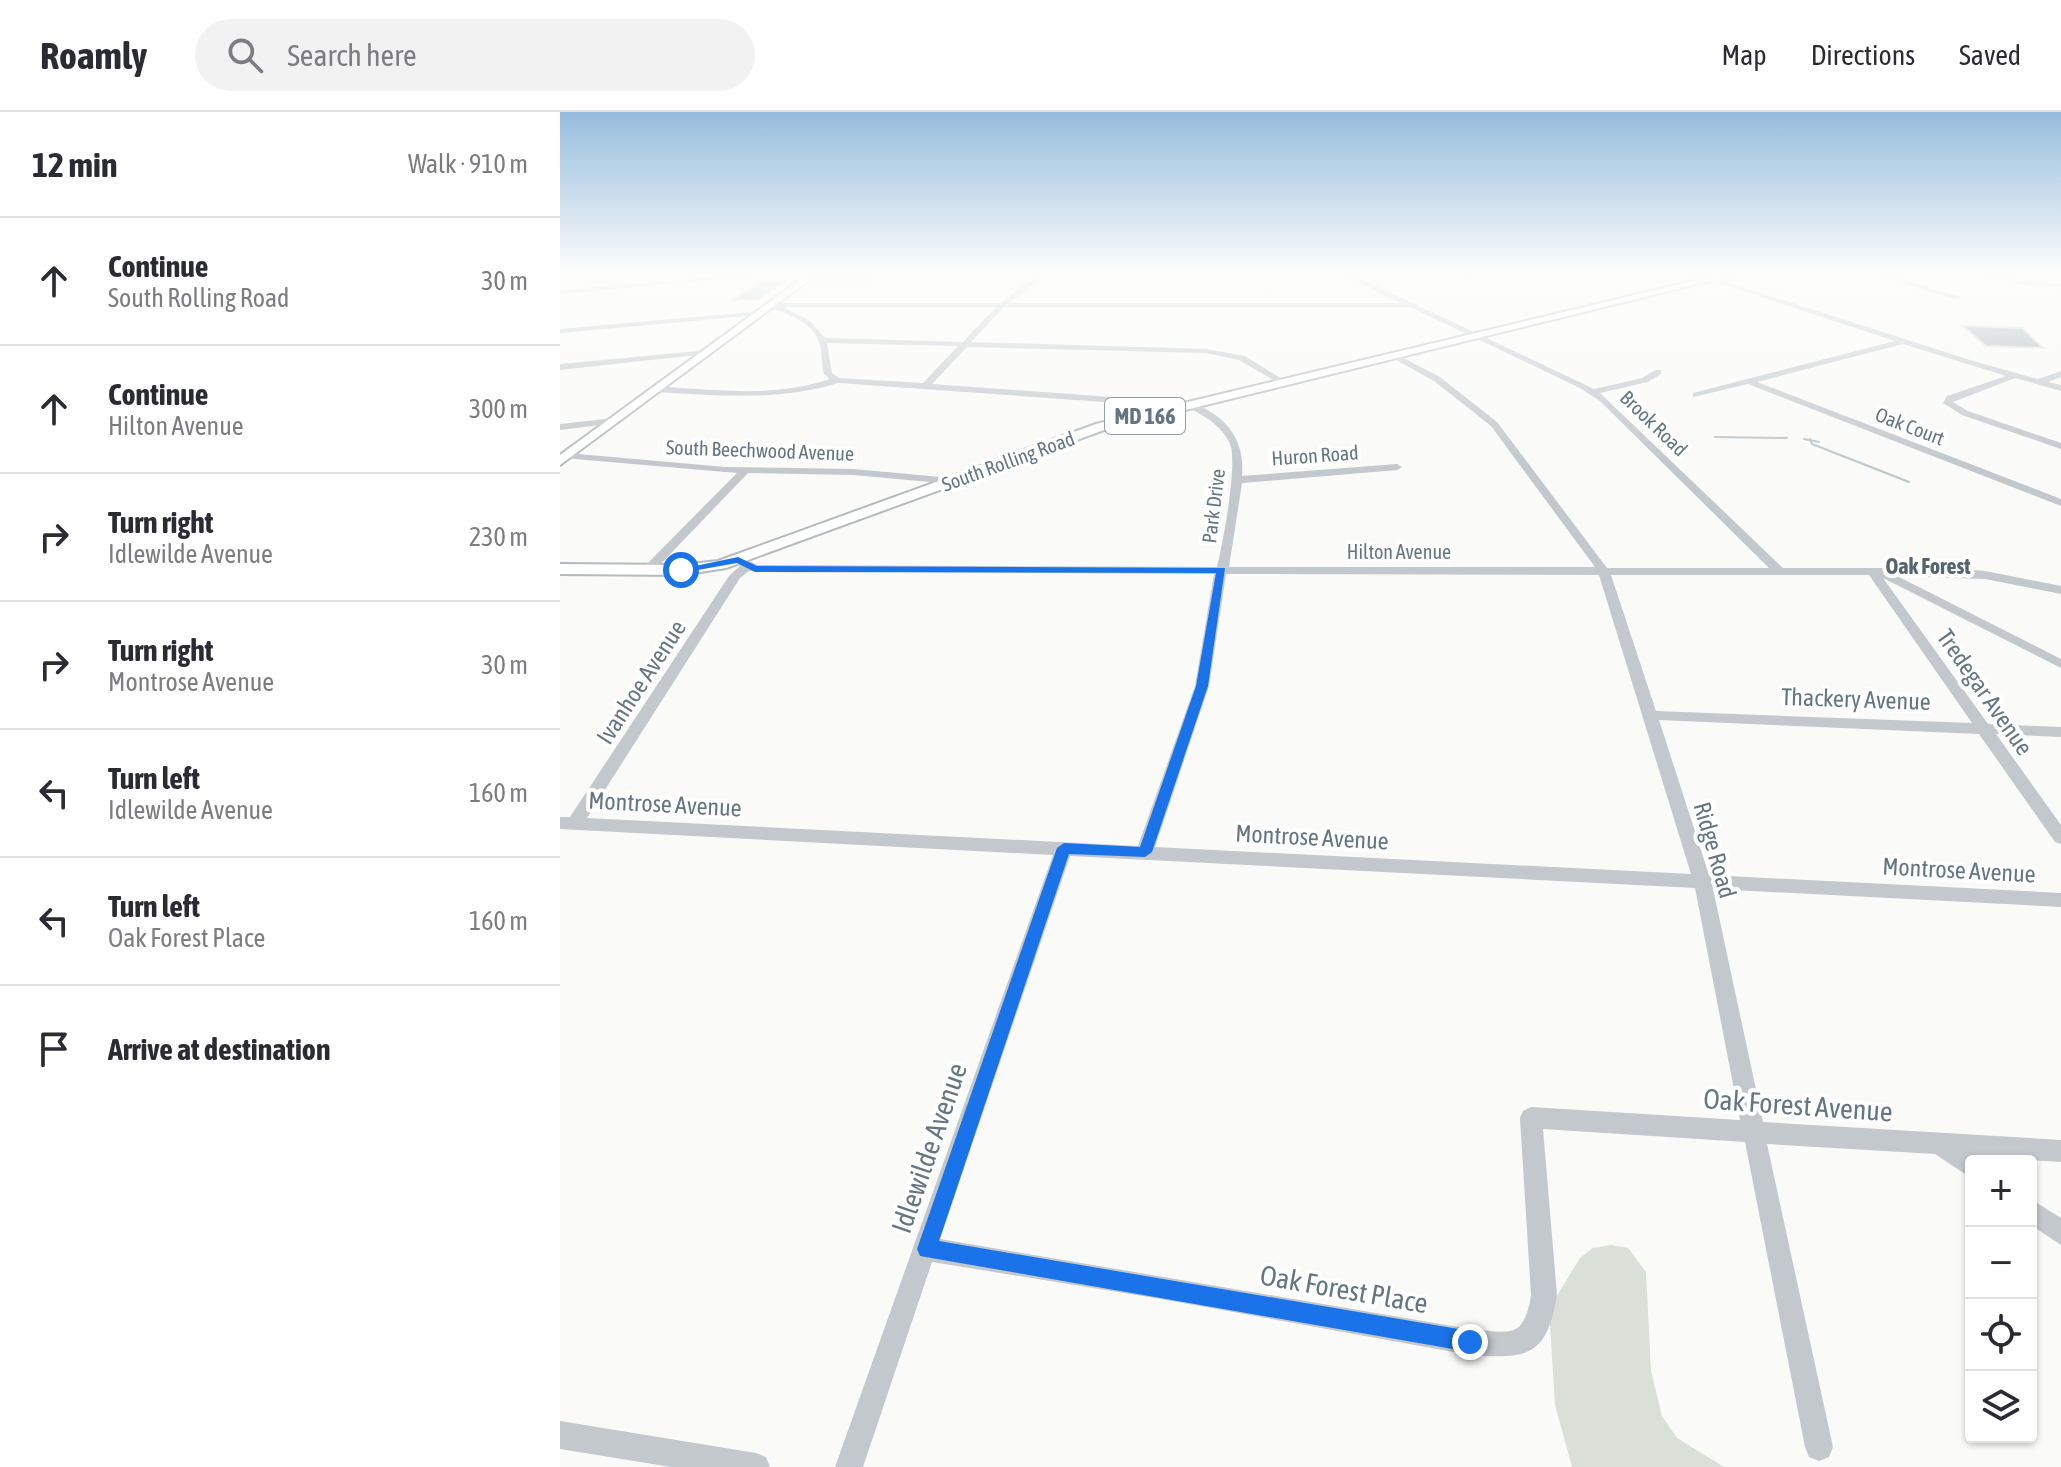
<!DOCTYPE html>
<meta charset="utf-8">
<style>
:root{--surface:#fff;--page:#f2f2f3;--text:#2b2b33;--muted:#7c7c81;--line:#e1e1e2}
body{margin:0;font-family:"Asap Condensed",sans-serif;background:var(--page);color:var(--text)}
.controls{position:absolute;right:24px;bottom:24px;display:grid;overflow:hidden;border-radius:8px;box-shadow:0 2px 6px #0004}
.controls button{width:72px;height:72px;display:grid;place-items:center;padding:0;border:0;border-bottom:2px solid var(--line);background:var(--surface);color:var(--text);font:40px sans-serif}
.stop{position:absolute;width:24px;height:24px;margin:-18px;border:6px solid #1a73e8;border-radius:50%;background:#fff}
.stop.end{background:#1a73e8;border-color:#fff;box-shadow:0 2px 8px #0008}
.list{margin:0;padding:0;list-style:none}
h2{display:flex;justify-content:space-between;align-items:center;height:104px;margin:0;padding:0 32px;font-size:34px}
h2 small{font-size:26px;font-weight:400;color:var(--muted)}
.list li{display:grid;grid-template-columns:52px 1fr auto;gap:24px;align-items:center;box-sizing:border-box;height:128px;padding:0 32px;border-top:2px solid var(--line)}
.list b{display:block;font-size:30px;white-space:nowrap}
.list p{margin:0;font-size:26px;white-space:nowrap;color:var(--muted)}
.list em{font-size:26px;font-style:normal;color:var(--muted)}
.icon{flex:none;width:44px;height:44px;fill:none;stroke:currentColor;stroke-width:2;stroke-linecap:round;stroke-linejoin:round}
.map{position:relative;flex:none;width:1501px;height:1355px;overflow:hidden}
header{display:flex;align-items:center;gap:48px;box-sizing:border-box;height:112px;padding:0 40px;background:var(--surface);border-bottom:2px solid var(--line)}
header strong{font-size:38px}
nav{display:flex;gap:44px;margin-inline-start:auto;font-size:28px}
.search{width:560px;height:72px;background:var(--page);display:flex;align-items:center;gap:20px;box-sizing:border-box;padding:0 28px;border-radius:44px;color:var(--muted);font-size:30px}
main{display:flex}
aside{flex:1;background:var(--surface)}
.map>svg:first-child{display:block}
.built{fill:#e8e9e9}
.green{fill:#dadfd7}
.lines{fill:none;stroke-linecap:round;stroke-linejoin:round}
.stream{stroke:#bbc7cb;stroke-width:2}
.building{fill:#aab3b9;stroke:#dcdcda;stroke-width:2}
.major-casing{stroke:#b5babe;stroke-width:4}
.minor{fill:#c3c8cc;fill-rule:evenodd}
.major{fill:#fff;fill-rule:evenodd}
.route{fill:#1a73e8}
.labels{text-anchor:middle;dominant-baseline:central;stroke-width:8;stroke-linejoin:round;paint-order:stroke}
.far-street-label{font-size:20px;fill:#657683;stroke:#fff}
.shield{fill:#fff;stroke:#939fa8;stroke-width:2}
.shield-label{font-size:22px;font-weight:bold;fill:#657683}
.far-neighbourhood-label{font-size:22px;font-weight:bold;fill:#57646e;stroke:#fff}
.street-label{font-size:24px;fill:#657683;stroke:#fff}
.near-street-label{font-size:28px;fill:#657683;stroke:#fff}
</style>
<header>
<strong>Roamly</strong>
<div class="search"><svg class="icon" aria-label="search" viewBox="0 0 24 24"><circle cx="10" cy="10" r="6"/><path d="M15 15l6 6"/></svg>Search here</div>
<nav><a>Map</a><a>Directions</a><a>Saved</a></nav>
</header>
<main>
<aside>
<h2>12 min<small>Walk · 910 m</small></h2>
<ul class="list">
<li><svg class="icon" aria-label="ahead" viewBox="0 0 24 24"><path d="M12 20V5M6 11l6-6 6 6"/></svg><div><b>Continue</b><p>South Rolling Road</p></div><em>30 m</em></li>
<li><svg class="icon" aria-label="ahead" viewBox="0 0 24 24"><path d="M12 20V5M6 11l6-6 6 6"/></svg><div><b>Continue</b><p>Hilton Avenue</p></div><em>300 m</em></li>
<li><svg class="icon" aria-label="right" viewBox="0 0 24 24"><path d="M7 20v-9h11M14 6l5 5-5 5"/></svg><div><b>Turn right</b><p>Idlewilde Avenue</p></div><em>230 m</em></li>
<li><svg class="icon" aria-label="right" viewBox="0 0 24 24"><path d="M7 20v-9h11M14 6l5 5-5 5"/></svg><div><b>Turn right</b><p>Montrose Avenue</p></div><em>30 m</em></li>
<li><svg class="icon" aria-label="left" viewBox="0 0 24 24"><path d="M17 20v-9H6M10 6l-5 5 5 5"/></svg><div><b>Turn left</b><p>Idlewilde Avenue</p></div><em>160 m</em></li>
<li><svg class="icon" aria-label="left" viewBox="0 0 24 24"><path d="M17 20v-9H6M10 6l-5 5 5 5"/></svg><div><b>Turn left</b><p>Oak Forest Place</p></div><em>160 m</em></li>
<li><svg class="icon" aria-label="arrive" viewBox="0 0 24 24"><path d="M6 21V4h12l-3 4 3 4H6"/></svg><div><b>Arrive at destination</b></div></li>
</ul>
</aside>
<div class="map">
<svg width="1501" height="1355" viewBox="0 0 1501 1355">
<rect width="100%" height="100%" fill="#fafaf8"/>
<path class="built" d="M262 161H320L306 173H246Z"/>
<path class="green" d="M1051 1133 1068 1136 1086 1160 1091 1259 1102 1304 1117 1326 1164 1355H1012L995 1293 989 1197 1020 1146 1033 1136Z"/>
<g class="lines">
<path class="stream" d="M734 264 746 262
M707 271 712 270
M1155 325 1227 326
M1244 327 1259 330
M1250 327 1252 332 1349 370
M476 334 485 330
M356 387 387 376"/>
</g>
<path class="building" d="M201 169H225L198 188H172Z
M1403 214 1462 216 1483 236 1426 234Z"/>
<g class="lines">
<defs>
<path id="major" d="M249 161H259L0 353V343Z
M1166 161H1182L544 318 166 456 121 463 0 462V452L121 453 158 449 536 312Z"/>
</defs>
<use href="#major" class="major-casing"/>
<path class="minor" d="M197 161H227L0 182V178Z
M479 161H487L450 191H840L780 161H789L1034 277 1082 266 1095 258H1101V262L1088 270 1040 281 1223 456H1389L1425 459 1501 474V482L1425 467 1337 464 1501 547V556L1323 466 1428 612 1501 615V625L1436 622 1501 713V732L1495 730 1419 622 1099 608 1149 763 1501 781V795L1153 777 1203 1010 1501 1028V1050L1416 1045 1420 1049H1411V1066L1375 1042 1207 1032 1273 1335 1269 1345 1259 1349 1249 1345 1245 1335 1185 1030 983 1017 997 1183C987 1245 967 1247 910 1243L601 1187 372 1150 303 1355H275L493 743 0 717V705H10L169 464 180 454 174 451V445H182L197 453 657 455C663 431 678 351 670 332 663 315 644 303 628 296L278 271C217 290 157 283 95 280L91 277 95 274C154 278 213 286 270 267L264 262C261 252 263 240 259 230 253 210 225 200 206 195V191H441ZM224 195H436L403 230 265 226 250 209ZM444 195H850L1020 276 1040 289 1209 456H1047L937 310 880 265 834 241 831 245 874 269 931 314 1035 455H669L682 371 837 358 842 355 837 352 682 364C685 327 667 305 633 291L372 272 407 235 646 241 679 248 720 272 727 270 685 244 646 237 411 230ZM267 231 398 234 363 271 279 266 272 261ZM189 459 654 462 635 574 578 734 27 706 180 466ZM666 462 1039 463 1131 762 595 735 649 574ZM1051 463H1309L1412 611 1096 599ZM510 744 1135 776 1180 1008 971 995 963 999 960 1006 971 1183C964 1229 949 1220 910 1217L380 1127Z
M896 161H920L905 166Z
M1128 161H1139L1413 249 1478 267 1501 259V265L1488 270 1501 273V279L1455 266 1393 290 1408 299 1501 331V337L1402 303 1383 291 1387 284 1446 264 1343 232 1197 270 1501 387V394L1188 272 1133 285V281L1335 229Z
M1310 161H1321L1401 185 1394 187Z
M1413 161H1427L1463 169 1501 171V175L1463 173Z
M201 199 198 203 0 221V217Z
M149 238 146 242 0 258V252Z
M54 306 57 307V311L0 318V312Z
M7 341 165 355 293 357 392 366 397 369 392 372 293 363 188 361 92 461H84V455L177 361 3 346V342Z
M1471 1087 1501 1106V1133L1471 1113Z
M0 1309 196 1341 206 1345 210 1355H111L0 1337Z"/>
<use href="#major" class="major"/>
</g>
<linearGradient id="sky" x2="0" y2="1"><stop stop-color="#96bcdc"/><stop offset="0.46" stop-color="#fdfdfc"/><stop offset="1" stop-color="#fdfdfc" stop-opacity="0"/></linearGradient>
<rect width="1501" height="351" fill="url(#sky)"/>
<path class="route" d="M178 445 197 454 665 456 648 574 592 740 585 745 509 742 379 1129 910 1219 918 1222 921 1230 918 1237 910 1240 360 1144 357 1137 497 736 504 731 580 735 636 574 656 461 195 460 177 451 121 461 116 458Z"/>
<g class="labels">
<g class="far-street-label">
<text transform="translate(1094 311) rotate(44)">Brook Road</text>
<text transform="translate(1350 314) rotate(21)">Oak Court</text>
<text transform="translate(200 338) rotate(2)">South Beechwood Avenue</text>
<text transform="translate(755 343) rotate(-4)">Huron Road</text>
<text transform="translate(448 349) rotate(-20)">South Rolling Road</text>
<text transform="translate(653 394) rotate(-83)">Park Drive</text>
<text x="839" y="439">Hilton Avenue</text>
</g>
<rect class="shield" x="545" y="286" width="80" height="36" rx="6"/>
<g class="shield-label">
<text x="585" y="304">MD 166</text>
</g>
<g class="far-neighbourhood-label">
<text x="1368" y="454">Oak Forest</text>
</g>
<g class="street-label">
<text transform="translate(81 570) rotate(-57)">Ivanhoe Avenue</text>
<text transform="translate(1425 580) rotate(55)">Tredegar Avenue</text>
<text transform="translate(1296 587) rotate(2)">Thackery Avenue</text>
<text transform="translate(105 692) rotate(3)">Montrose Avenue</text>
<text transform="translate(752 725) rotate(3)">Montrose Avenue</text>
<text transform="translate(1155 738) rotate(74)">Ridge Road</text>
<text transform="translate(1399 758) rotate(3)">Montrose Avenue</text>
</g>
<g class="near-street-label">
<text transform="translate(1238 993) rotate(4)">Oak Forest Avenue</text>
<text transform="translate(369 1036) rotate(-71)">Idlewilde Avenue</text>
<text transform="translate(784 1177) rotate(10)">Oak Forest Place</text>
</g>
</g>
</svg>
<div class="controls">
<button>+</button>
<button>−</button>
<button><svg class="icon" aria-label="locate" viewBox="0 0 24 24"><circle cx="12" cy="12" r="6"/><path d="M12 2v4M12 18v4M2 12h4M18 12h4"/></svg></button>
<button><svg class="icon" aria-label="layers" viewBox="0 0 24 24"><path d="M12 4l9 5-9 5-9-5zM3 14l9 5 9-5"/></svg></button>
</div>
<div class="stop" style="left:121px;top:458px"></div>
<div class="stop end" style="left:910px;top:1230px"></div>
</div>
</main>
